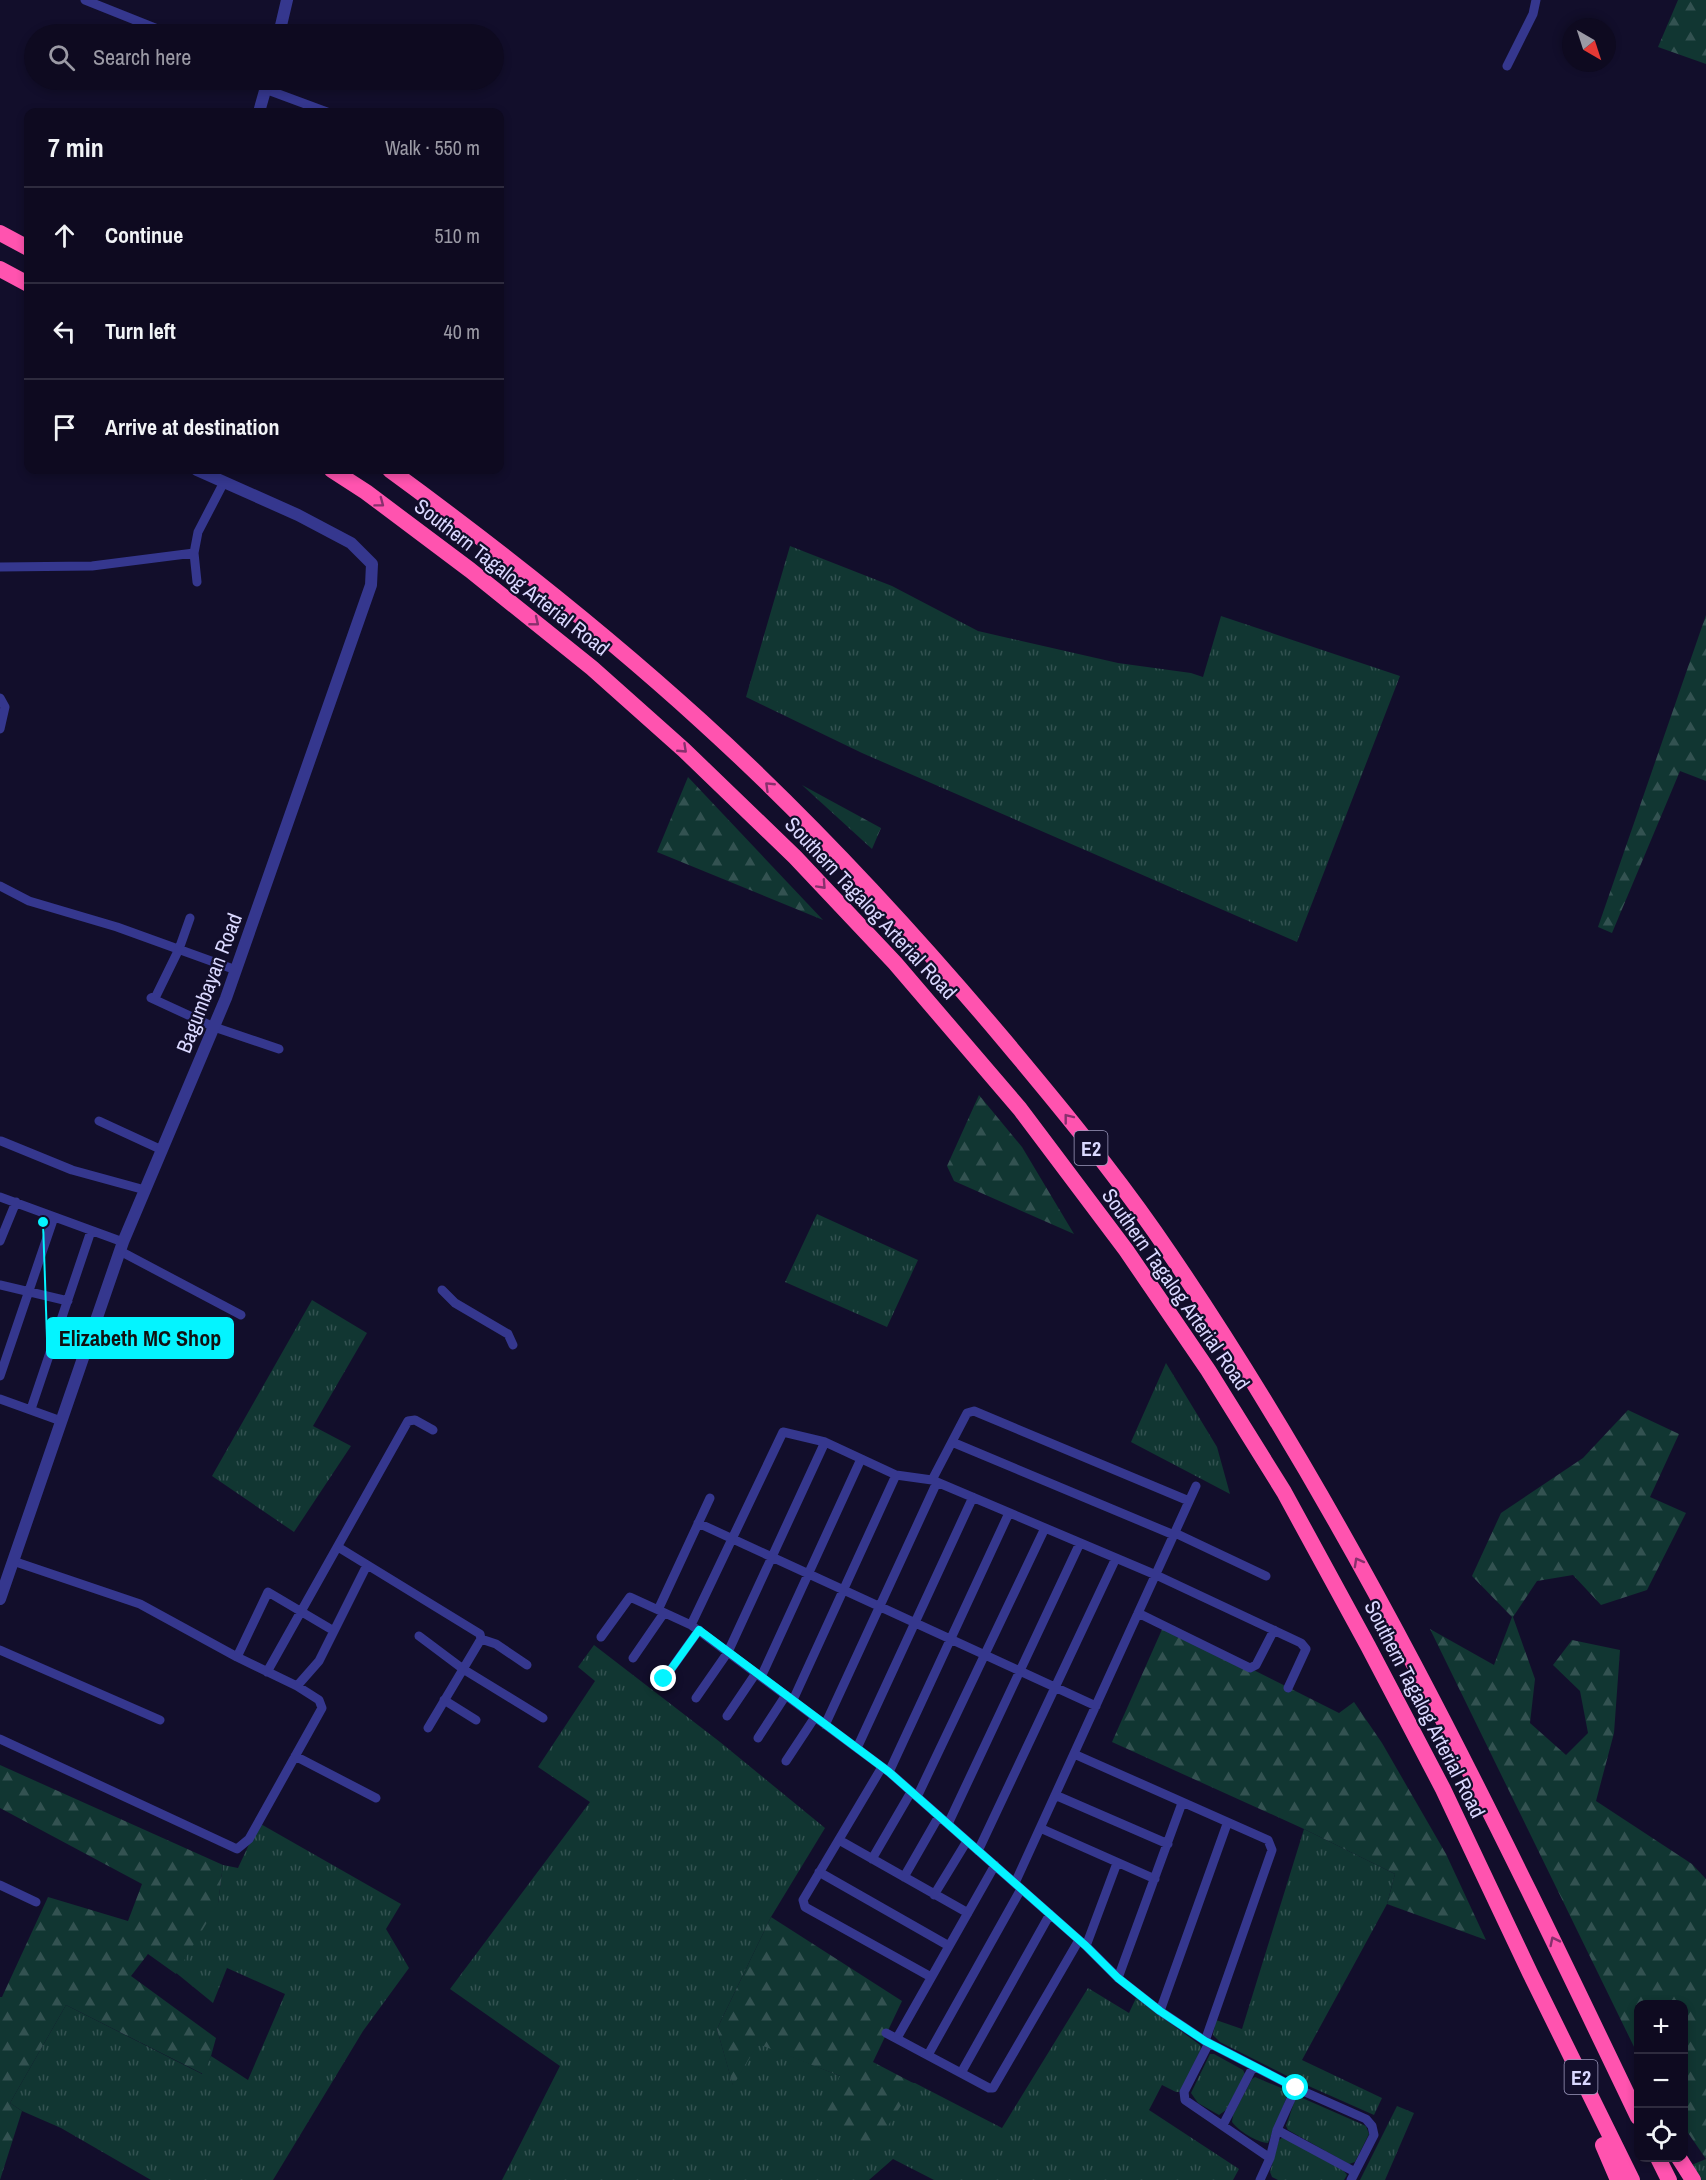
<!DOCTYPE html>
<meta charset="utf-8">
<style>
:root{--surface:#0e0a20;--page:#171329;--text:#f1f3f6;--muted:#9b9aa5;--line:#2e2b3e}
body{margin:0;font-family:"Archivo Narrow",sans-serif;background:var(--page);color:var(--text)}
.controls{position:absolute;right:18px;bottom:18px;display:grid;overflow:hidden;border-radius:12px;box-shadow:0 3px 9px #0003}
.controls button{width:54px;height:54px;display:grid;place-items:center;padding:0;border:0;border-bottom:2px solid var(--line);background:var(--surface);color:var(--text);font:30px sans-serif}
.compass{position:absolute;left:1562px;top:18px;width:54px;height:54px;border-radius:50%;background:var(--surface);box-shadow:0 3px 9px #0003;rotate:141deg}
.stop{position:absolute;width:18px;height:18px;margin:-14px;border:4px solid #04f4ff;border-radius:50%;background:#fff}
.stop.end{background:#04f4ff;border-color:#fff;box-shadow:0 2px 6px #0008}
.list{margin:0;padding:0;list-style:none}
h2{display:flex;justify-content:space-between;align-items:center;height:78px;margin:0;padding:0 24px;font-size:26px}
h2 small{font-size:20px;font-weight:400;color:var(--muted)}
.list li{display:grid;grid-template-columns:39px 1fr auto;gap:18px;align-items:center;box-sizing:border-box;height:96px;padding:0 24px;border-top:2px solid var(--line)}
.list b{display:block;font-size:22px;white-space:nowrap}
.list em{font-size:20px;font-style:normal;color:var(--muted)}
.icon{flex:none;width:33px;height:33px;fill:none;stroke:currentColor;stroke-width:2;stroke-linecap:round;stroke-linejoin:round}
.map{position:relative;flex:none;width:1706px;height:2180px;overflow:hidden}
.search{position:absolute;background:var(--surface);box-shadow:0 3px 9px #0003;left:24px;top:24px;width:480px;height:66px;display:flex;align-items:center;gap:15px;box-sizing:border-box;padding:0 21px;border-radius:33px;color:var(--muted);font-size:22px}
.panel{position:absolute;background:var(--surface);box-shadow:0 3px 9px #0003;left:24px;top:108px;width:480px;height:366px;border-radius:12px}
.map>svg:first-child{display:block}
.grass{fill:url(#grass-tufts)}
.forest{fill:url(#forest-firs)}
.lines{fill:none;stroke-linecap:round;stroke-linejoin:round}
.minor{stroke:#35378e;stroke-width:9}
.tertiary{stroke:#35378e;stroke-width:12}
.motorway{stroke:#ff53af;stroke-width:16}
.oneway{stroke:#88306d}
.route{stroke:#04f4ff;stroke-width:8}
.labels{text-anchor:middle;dominant-baseline:central;stroke-width:4.5;stroke-linejoin:round;paint-order:stroke}
.shield{fill:#120e2b;stroke:#9e9bbf;stroke-width:1.5}
.shield-label{font-size:20px;font-weight:bold;fill:#dad8ff}
.street-label{font-size:21px;fill:#dad8ff;stroke:#120e2b}
.leader{fill:none;stroke:#04f4ff;stroke-width:2}
.callout-dot{fill:#04f4ff;stroke:#120e2b;stroke-width:2}
.callout{fill:#04f4ff;stroke:#04f4ff;stroke-width:2}
.callout-label{font-size:22px;text-anchor:middle;font-weight:bold;fill:#111}
</style>
<div class="map">
<svg width="1706" height="2180" viewBox="0 0 1706 2180">
<defs>
<pattern id="grass-tufts" width="24" height="20" patternUnits="userSpaceOnUse" patternTransform="scale(1.5)"><rect width="24" height="20" fill="#113632"/><path d="M3 7l-1-3M5 7V3M7 7l1-3M15 17l-1-3M17 17v-4M19 17l1-3" fill="none" stroke="#335251"/></pattern>
<pattern id="forest-firs" width="22" height="20" patternUnits="userSpaceOnUse" patternTransform="scale(1.5)"><rect width="22" height="20" fill="#113632"/><path d="M5 1l3.5 6h-7zM16 11l3.5 6h-7z" fill="#335251"/></pattern>
</defs>
<rect width="100%" height="100%" fill="#120e2b"/>
<path class="grass" d="M790 546 892 586 978 631 1118 663 1191 673 1203 677 1221 616 1400 676 1297 942 862 753 746 697Z
M817 1214 918 1260 887 1327 785 1282Z
M312 1300 367 1333 313 1426 351 1446 294 1532 212 1476Z
M1166 1363 1217 1447 1230 1494 1131 1442Z
M594 1645 720 1742 825 1828 771 1917 717 2029 733 2085 758 2043 840 2076 915 2083 1002 2128 1088 1988 1129 2013 1136 1998 1200 2045 1201 2049 1180 2092H1176L1162 2085 1149 2110 1239 2169 1233 2180H934L893 2159 869 2180H502L560 2066 450 1989 590 1802 538 1767 595 1681 578 1667Z
M259 1823 401 1904 386 1929 409 1968 363 2031 273 2180H151L61 2128 22 2111 10 2103 66 2005 202 2074 211 2056 248 2080 285 1994 227 1968 213 2003 175 1972 218 1903 223 1865 238 1868Z
M1304 1829 1395 1874 1387 1904 1302 2060 1382 2098 1374 2115 1295 2080 1220 2042 1213 2035 1216 2020 1242 2029Z
M1210 2054H1214L1243 2070 1245 2074 1226 2110 1219 2115 1198 2103 1191 2093Z
M1255 2077 1286 2090 1288 2094 1268 2143C1256 2142 1239 2131 1232 2122L1233 2115 1252 2079Z
M1300 2097 1366 2126 1369 2134 1355 2162 1349 2164 1288 2130 1286 2126 1295 2100Z
M1397 2106 1414 2113 1385 2180H1360Z
M1283 2137 1344 2171 1347 2175 1344 2180H1278L1272 2177 1270 2172 1279 2140Z
M1706 2159V2180H1698L1689 2166Z"/>
<path class="forest" d="M1678 0H1706V64L1658 47Z
M1706 615V781L1680 771 1612 933 1598 927Z
M688 777 823 920 657 852Z
M802 785 881 828 872 849Z
M979 1095 1022 1147 1074 1234 954 1181 947 1166Z
M1628 1410 1679 1434 1650 1497 1686 1513 1647 1590 1601 1605 1573 1575 1537 1581 1513 1617 1535 1679 1530 1723 1566 1755 1588 1733 1580 1691 1553 1665 1572 1640 1620 1650 1614 1733 1596 1801 1692 1864 1706 1879V2159L1684 2127V2004H1638V2055L1430 1629 1494 1665 1512 1617 1472 1576 1501 1513 1583 1458Z
M1164 1625 1339 1713 1354 1702 1382 1743 1446 1854 1486 1940 1387 1904 1395 1874 1304 1829 1112 1742Z
M0 1765 223 1865 218 1904 176 1974 148 1954 131 1976 216 2038 211 2056 203 2074 66 2005 10 2103 22 2111 0 2180V1997H2L48 1897 128 1921 142 1884 0 1808Z
M771 1917 902 2001 873 2062 915 2084 874 2147 820 2121 840 2076 758 2044 733 2086 717 2029Z"/>
<g class="lines">
<path class="minor" d="M85 0 170 34
M1507 66 1533 14 1536 0
M265 89 327 112
M0 567 92 566 194 553
M197 582 194 553 198 532 224 482
M0 698 5 707 0 729
M0 886 29 901 117 927 236 970
M190 918 179 949 156 996 151 998 214 1027 279 1049
M99 1121 162 1150
M1 1141 72 1170 145 1190
M0 1197 123 1242
M0 1241 16 1202
M120 1251 241 1315
M0 1285 68 1301
M442 1290 455 1303 508 1334 513 1345
M0 1376 54 1217
M0 1399 61 1421
M31 1409 91 1231
M952 1442 1174 1535
M932 1480 967 1413 974 1411 1189 1501
M698 1523 1096 1706
M1175 1533 1266 1576
M338 1547 480 1634 481 1639 428 1728
M658 1610 710 1498
M1138 1613 1250 1668 1256 1665 1274 1630
M691 1625 783 1432 825 1442 896 1475 932 1480 1156 1575 1301 1643 1306 1649 1288 1688
M419 1636 463 1669 543 1718
M601 1637 630 1597 691 1625 889 1772 1086 1946 1118 1978 1160 2011 1205 2041 1272 1850 1268 1840 1074 1754
M481 1639 496 1644 527 1665
M0 1650 160 1720
M237 1657 268 1592 334 1631
M633 1658 664 1613
M267 1672 408 1421 415 1420 433 1430
M761 1677 861 1459
M664 1679 699 1630
M297 1686 319 1661 367 1565
M696 1698 728 1652 825 1442
M444 1700 476 1720
M793 1700 896 1475
M727 1716 756 1673
M825 1725 937 1482
M758 1738 786 1695
M0 1739 237 1849 249 1839 322 1708 319 1700 297 1686 237 1657 140 1604 13 1561
M857 1748 973 1497
M295 1756 376 1798
M786 1761 815 1717
M882 1767 803 1900 805 1907 931 1977
M889 1772 1009 1513
M1055 1795 1168 1844
M917 1797 1045 1528
M948 1824 1080 1543
M1040 1828 1155 1879
M839 1840 968 1913
M978 1851 1116 1558
M872 1859 911 1792
M819 1872 949 1946
M904 1877 939 1816
M1015 1883 1196 1486
M0 1885 36 1902
M934 1895 967 1841
M1086 1946 1117 1863
M1118 1978 1182 1803
M1160 2011 1227 1824
M886 2033 989 2088H993L1079 1940
M897 2038 995 1865
M1205 2041 1296 2088
M1209 2043 1184 2092 1185 2100 1270 2158
M928 2055 1021 1889
M961 2073 1050 1914
M1223 2125 1253 2067
M1277 2130 1355 2172
M1260 2180 1270 2158 1277 2130 1296 2088 1366 2119 1372 2126 1374 2135 1351 2180"/>
<path class="tertiary" d="M279 34 287 0
M259 112 268 80
M0 1599 123 1242 226 998 371 585 372 564 351 543 298 515 197 470"/>
<path class="motorway" d="M0 233 28 248
M0 269 28 284
M332 470 366 492 470 570 592 668 684 750 795 857 895 963 1020 1109 1126 1250 1208 1370 1284 1492 1368 1646 1443 1789 1530 1973 1632 2180
M390 470C498 549 602 631 701 721 810 820 910 928 1005 1041 1056 1102 1109 1166 1155 1232 1347 1509 1493 1814 1638 2117
M1603 2145 1618 2180
M1658 2158 1669 2180
M1679 2158 1693 2180"/>
</g>
<defs><path id="oneway-chevron" d="M-2-3.5L2.5 0L-2 3.5" fill="none" stroke-width="1.6" stroke-linecap="round" stroke-linejoin="round" transform="scale(1.5)"/></defs>
<g class="oneway">
<use href="#oneway-chevron" transform="translate(380 503) rotate(37)"/>
<use href="#oneway-chevron" transform="translate(535 622) rotate(39)"/>
<use href="#oneway-chevron" transform="translate(683 749) rotate(43)"/>
<use href="#oneway-chevron" transform="translate(769 786) rotate(-136)"/>
<use href="#oneway-chevron" transform="translate(822 885) rotate(47)"/>
<use href="#oneway-chevron" transform="translate(1068 1118) rotate(-128)"/>
<use href="#oneway-chevron" transform="translate(1358 1562) rotate(-119)"/>
<use href="#oneway-chevron" transform="translate(1554 1941) rotate(-116)"/>
</g>
<g class="lines">
<path class="route" d="M664 1679 699 1630 889 1772 1086 1946 1118 1978 1160 2011 1205 2041 1296 2088"/>
</g>
<g class="labels">
<g class="shield">
<rect x="1074.5" y="1131" width="33" height="34" rx="4.5"/>
<rect x="1564.5" y="2060" width="33" height="34" rx="4.5"/>
</g>
<g class="shield-label">
<text x="1091" y="1148">E2</text>
<text x="1581" y="2077">E2</text>
</g>
<g class="street-label">
<text transform="translate(512 577) rotate(38)">Southern Tagalog Arterial Road</text>
<text transform="translate(871 908) rotate(47)">Southern Tagalog Arterial Road</text>
<text transform="translate(209 983) rotate(-69)">Bagumbayan Road</text>
<text transform="translate(1176 1289) rotate(55)">Southern Tagalog Arterial Road</text>
<text transform="translate(1425 1709) rotate(63)">Southern Tagalog Arterial Road</text>
</g>
</g>
<path class="leader" d="M43 1222L47 1338"/>
<circle class="callout-dot" cx="43" cy="1222" r="6"/>
<rect class="callout" x="47" y="1318" width="186" height="40" rx="6"/>
<g class="callout-label">
<text x="140" y="1346">Elizabeth MC Shop</text>
</g>
</svg>
<div class="controls">
<button>+</button>
<button>−</button>
<button><svg class="icon" aria-label="locate" viewBox="0 0 24 24"><circle cx="12" cy="12" r="6"/><path d="M12 2v4M12 18v4M2 12h4M18 12h4"/></svg></button>
</div>
<svg class="compass" viewBox="-18 -18 36 36"><path d="M0-13l5 13h-10z" fill="#e53935"/><path d="M0 13l5-13h-10z" fill="#9b9aa5"/></svg>
<div class="stop" style="left:1296px;top:2088px"></div>
<div class="stop end" style="left:664px;top:1679px"></div>
<div class="search"><svg class="icon" aria-label="search" viewBox="0 0 24 24"><circle cx="10" cy="10" r="6"/><path d="M15 15l6 6"/></svg>Search here</div>
<section class="panel">
<h2>7 min<small>Walk · 550 m</small></h2>
<ul class="list">
<li><svg class="icon" aria-label="ahead" viewBox="0 0 24 24"><path d="M12 20V5M6 11l6-6 6 6"/></svg><div><b>Continue</b></div><em>510 m</em></li>
<li><svg class="icon" aria-label="left" viewBox="0 0 24 24"><path d="M17 20v-9H6M10 6l-5 5 5 5"/></svg><div><b>Turn left</b></div><em>40 m</em></li>
<li><svg class="icon" aria-label="arrive" viewBox="0 0 24 24"><path d="M6 21V4h12l-3 4 3 4H6"/></svg><div><b>Arrive at destination</b></div></li>
</ul>
</section>
</div>
